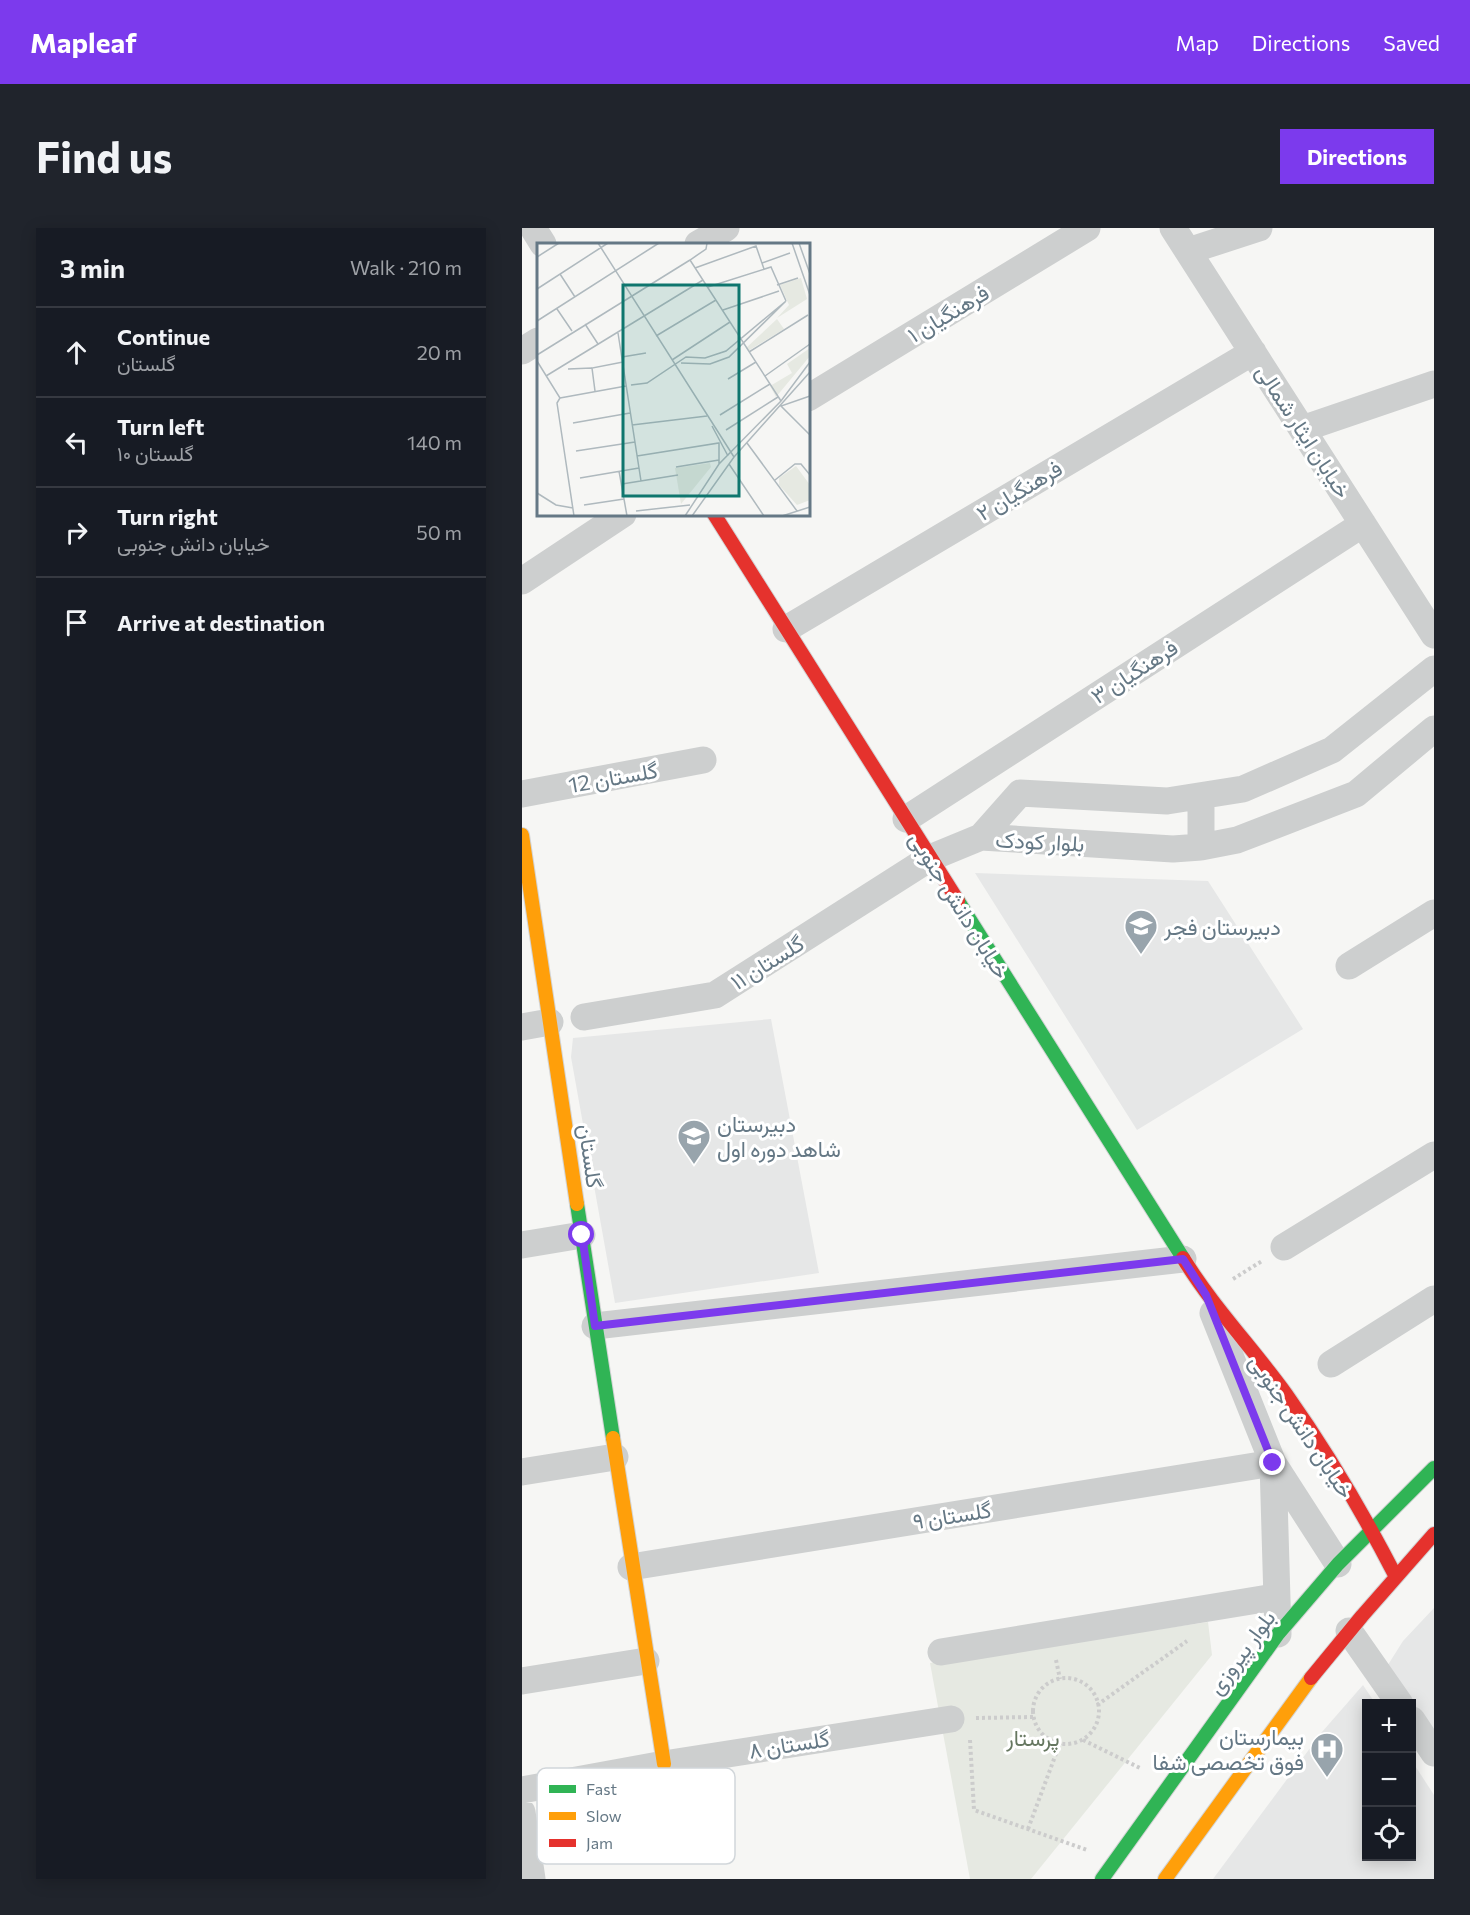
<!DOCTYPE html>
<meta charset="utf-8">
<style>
:root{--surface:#171b24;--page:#20242c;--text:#f1f3f6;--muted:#9ea1a6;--line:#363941;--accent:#7c3aed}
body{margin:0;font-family:Commissioner,Vazirmatn,sans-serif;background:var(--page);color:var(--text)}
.controls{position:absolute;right:18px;bottom:18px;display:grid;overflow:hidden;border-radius:0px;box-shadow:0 3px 15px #0003}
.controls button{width:54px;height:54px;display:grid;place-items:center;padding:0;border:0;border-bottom:2px solid var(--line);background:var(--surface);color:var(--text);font:30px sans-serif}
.stop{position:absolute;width:18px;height:18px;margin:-14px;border:4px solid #7c3aed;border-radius:50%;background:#fff}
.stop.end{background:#7c3aed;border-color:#fff;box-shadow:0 2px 6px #0008}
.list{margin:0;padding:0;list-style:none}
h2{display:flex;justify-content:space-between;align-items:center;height:78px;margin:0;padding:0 24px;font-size:26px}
h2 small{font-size:20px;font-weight:400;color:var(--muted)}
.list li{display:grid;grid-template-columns:39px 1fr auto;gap:18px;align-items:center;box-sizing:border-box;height:90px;padding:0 24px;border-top:2px solid var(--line)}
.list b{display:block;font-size:22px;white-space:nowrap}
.list p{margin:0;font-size:20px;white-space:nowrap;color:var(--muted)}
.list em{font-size:20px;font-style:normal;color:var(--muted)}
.icon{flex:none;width:33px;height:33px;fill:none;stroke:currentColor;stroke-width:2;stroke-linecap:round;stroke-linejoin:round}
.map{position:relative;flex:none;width:912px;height:1651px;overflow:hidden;border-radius:0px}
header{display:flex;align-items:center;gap:36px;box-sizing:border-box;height:84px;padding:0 30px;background:var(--accent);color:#fff}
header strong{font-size:28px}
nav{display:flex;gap:33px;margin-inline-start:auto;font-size:21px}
.intro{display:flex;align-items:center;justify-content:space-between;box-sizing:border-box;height:144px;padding:0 36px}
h1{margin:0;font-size:42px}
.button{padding:15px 27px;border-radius:0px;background:var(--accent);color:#fff;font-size:21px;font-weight:700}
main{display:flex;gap:36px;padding:0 36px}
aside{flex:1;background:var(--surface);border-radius:0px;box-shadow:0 3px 15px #0003}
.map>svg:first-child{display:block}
.built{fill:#e6e7e7}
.green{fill:#e6e9e2}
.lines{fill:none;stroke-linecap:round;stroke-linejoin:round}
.fast-casing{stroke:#d3d4d5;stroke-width:16}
.slow-casing{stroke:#d3d4d5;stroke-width:16}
.jam-casing{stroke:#d3d4d5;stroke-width:16}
.path{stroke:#ccc;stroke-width:4;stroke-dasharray:3 3;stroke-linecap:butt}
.street{stroke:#cdcfcf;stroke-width:27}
.fast{stroke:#30b455;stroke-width:14}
.slow{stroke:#ff9f0a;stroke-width:14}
.jam{stroke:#e5322d;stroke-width:14}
.route{stroke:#7c3aed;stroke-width:8}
.labels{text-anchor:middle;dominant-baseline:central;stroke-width:6;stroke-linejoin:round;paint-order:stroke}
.street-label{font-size:22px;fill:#657885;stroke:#fff}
.poi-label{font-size:22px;fill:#657885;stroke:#fff;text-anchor:start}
.park-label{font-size:22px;fill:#667760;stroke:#fff}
.inset-road{fill:none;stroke:#afb9be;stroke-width:1.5}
.view{fill:#0f766e;fill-opacity:0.15;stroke:#0f766e;stroke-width:3}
.inset-edge{fill:none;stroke:#657885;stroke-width:3}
.key{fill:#fff;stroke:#d1d6da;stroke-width:1.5}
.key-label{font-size:16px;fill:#657885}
</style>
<header>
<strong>Mapleaf</strong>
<nav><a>Map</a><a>Directions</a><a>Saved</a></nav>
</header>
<div class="intro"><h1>Find us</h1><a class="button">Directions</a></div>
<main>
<aside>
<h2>3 min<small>Walk · 210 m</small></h2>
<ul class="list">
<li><svg class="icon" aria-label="ahead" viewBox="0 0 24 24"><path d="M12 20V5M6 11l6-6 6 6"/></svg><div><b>Continue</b><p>گلستان</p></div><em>20 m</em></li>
<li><svg class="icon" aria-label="left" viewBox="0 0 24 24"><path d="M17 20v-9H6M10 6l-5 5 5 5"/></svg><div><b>Turn left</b><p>گلستان ۱۰</p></div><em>140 m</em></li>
<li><svg class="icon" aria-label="right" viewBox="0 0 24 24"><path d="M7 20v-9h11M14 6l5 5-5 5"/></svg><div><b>Turn right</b><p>خیابان دانش جنوبی</p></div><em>50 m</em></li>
<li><svg class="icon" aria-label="arrive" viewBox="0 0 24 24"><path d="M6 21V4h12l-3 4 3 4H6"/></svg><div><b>Arrive at destination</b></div></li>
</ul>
</aside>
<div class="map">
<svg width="912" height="1651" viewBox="0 0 912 1651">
<rect width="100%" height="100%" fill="#f6f6f4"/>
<path class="built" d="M453 645 686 653 781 801 615 902Z
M249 791 297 1045 93 1075 49 829 51 810Z
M912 1380V1504L864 1440 881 1413Z
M841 1457 853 1475 844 1476V1628H890V1533L912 1567V1651H691L800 1504Z"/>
<path class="green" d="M686 1394 690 1427 509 1651H448L408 1435Z"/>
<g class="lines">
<defs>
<path id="fast" d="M436 673 661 1030
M55 976 91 1210
M580 1651 756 1406 816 1336 912 1240"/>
<path id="slow" d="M0 607 55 976
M91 1210 142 1536
M643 1651 789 1450"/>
<path id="jam" d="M192 286 436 673
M661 1030C691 1079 730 1119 764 1166 803 1221 842 1287 873 1347
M789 1450 840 1388 912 1306"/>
</defs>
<use href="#fast" class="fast-casing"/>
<use href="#slow" class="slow-casing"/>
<use href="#jam" class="jam-casing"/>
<path class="path" d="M711 1051 740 1033
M534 1432 538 1451
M511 1483a33 33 0 1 1 66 0a33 33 0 1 1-66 0Z
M575 1477 665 1413
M454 1490 511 1489
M448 1512 452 1582 565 1622
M561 1512 620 1541
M506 1601 538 1515"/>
<path class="street" d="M11 0 21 16
M651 0 912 407
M176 16 204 0
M666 23 737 0
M0 123 16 113
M286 170 565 0
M780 201 912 156
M0 353 101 286
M264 401 731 124
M0 566 181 532
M679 569V619
M384 591 841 296
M459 609 498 565 645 573 721 561 810 522 912 441
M827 738 912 685
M62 789 193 767 408 630 459 609 651 621 679 619 715 612 834 566 912 501
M0 799 28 794
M0 1017 60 1007
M762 1019 912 927
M691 1085 751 1235 816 1336
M73 1098 661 1031
M809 1136 912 1071
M0 1244 93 1229
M109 1339 751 1235 756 1406
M827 1403 878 1476
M419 1424 753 1369
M0 1453 124 1433
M890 1492 912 1525
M0 1562 142 1536 429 1491
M0 1584 10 1651"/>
<use href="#fast" class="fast"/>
<use href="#slow" class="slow"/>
<use href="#jam" class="jam"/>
</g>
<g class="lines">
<path class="route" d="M60 1007 73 1098 661 1031 684 1067 751 1235"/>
</g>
<defs>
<symbol id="school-pin" viewBox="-11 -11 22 30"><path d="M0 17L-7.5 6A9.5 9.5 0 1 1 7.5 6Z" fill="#98a4ac" stroke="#fff"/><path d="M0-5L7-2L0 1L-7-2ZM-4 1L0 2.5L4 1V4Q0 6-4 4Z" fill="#fff"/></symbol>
<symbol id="hospital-pin" viewBox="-11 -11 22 30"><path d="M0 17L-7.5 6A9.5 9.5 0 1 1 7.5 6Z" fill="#98a4ac" stroke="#fff"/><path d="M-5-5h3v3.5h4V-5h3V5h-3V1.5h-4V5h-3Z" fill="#fff"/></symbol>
</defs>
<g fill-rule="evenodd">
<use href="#school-pin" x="600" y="679" width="38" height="52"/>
<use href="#school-pin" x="153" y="889" width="38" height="52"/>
<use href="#hospital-pin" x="786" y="1502" width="38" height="52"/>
</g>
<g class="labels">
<g class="street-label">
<text transform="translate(426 85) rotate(-31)">فرهنگیان ۱</text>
<text transform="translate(782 203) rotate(57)">خیابان ایثار شمالی</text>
<text transform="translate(497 262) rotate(-31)">فرهنگیان ۲</text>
<text transform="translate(612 443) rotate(-33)">فرهنگیان ۳</text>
<text transform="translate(91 549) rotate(-10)">گلستان 12</text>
<text transform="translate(518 613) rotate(3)">بلوار کودک</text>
<text transform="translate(438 677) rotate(58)">خیابان دانش جنوبی</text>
<text transform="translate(245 734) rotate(-32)">گلستان ۱۱</text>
<text transform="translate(69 928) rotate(82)">گلستان</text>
<text transform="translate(780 1198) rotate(56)">خیابان دانش جنوبی</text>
<text transform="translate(430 1287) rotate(-9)">گلستان ۹</text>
<text transform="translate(719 1424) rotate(-54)">بلوار پیروزی</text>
<text transform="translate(267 1516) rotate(-9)">گلستان ۸</text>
</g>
<g class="poi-label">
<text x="642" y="698">دبیرستان فجر</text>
<text x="195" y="895">دبیرستان<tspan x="195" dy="25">شاهد دوره اول</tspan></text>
<text x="782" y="1508" text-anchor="end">بیمارستان<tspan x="782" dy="25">فوق تخصصی شفا</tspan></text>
</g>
<g class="park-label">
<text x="511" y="1509">پرستار</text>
</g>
</g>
<g transform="translate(15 15)">
<rect width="273" height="273" fill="#f6f6f4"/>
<path d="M264 35 270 56 240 75 252 62 243 42ZM240 76 247 86 211 108 209 105ZM273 105V113L239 154 233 143 255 130 250 121ZM173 220 174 224 144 261 138 225ZM259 223 273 242V257L260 262 242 242V235Z" fill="#e6e9e2"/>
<path class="inset-road" d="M61 0 197 214M255 0 273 52M262 0 273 31M0 14 22 0M153 17 244 158M225 20 253 10M158 25 219 3 227 26M23 31 38 54M240 42 261 35M171 44 234 24 249 58M0 46 71 0M20 66 35 88M186 67 242 48M0 78 122 0M48 81 61 101M81 90 104 238M119 93 179 57M212 109 271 72M0 112 153 17 169 6 170 0M85 114 109 110M135 117 193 79M0 118 23 155 20 160 37 273M144 120 173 121 192 114 249 58M31 126 55 125M9 133 166 37M228 133 273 101M191 136 219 119M94 142 110 140 149 114 168 115 189 108 249 58M58 148 55 125 86 119M273 153 244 163 273 192M23 155 89 143M183 172 233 141M36 180 93 170M95 182 170 173M175 183 191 213M189 187 241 154M210 200 260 268M39 208 98 199M100 213 182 200V221M192 221 227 273M139 224 182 217M82 228 90 273M43 235 102 225M238 237 258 221H264L273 232M85 241 141 232M0 250 19 262 36 265M47 262 87 256M99 268 153 262M148 273 182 221 244 158 273 119M155 273 197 214 273 129M245 273 273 264"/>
<path class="view" d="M86 42H202V253H86Z"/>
<rect width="273" height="273" class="inset-edge"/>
</g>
<rect x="15" y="1540" width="198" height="96" rx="9" class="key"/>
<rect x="27" y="1557" width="27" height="8" fill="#30b455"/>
<rect x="27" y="1584" width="27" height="8" fill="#ff9f0a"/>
<rect x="27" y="1611" width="27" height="8" fill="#e5322d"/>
<g class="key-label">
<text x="64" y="1567">Fast</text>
<text x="64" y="1594">Slow</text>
<text x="64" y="1621">Jam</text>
</g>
</svg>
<div class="controls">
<button>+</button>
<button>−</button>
<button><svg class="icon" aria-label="locate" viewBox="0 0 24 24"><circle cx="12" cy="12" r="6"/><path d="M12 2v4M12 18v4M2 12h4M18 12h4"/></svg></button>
</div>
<div class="stop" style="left:60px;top:1007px"></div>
<div class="stop end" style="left:751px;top:1235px"></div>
</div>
</main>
